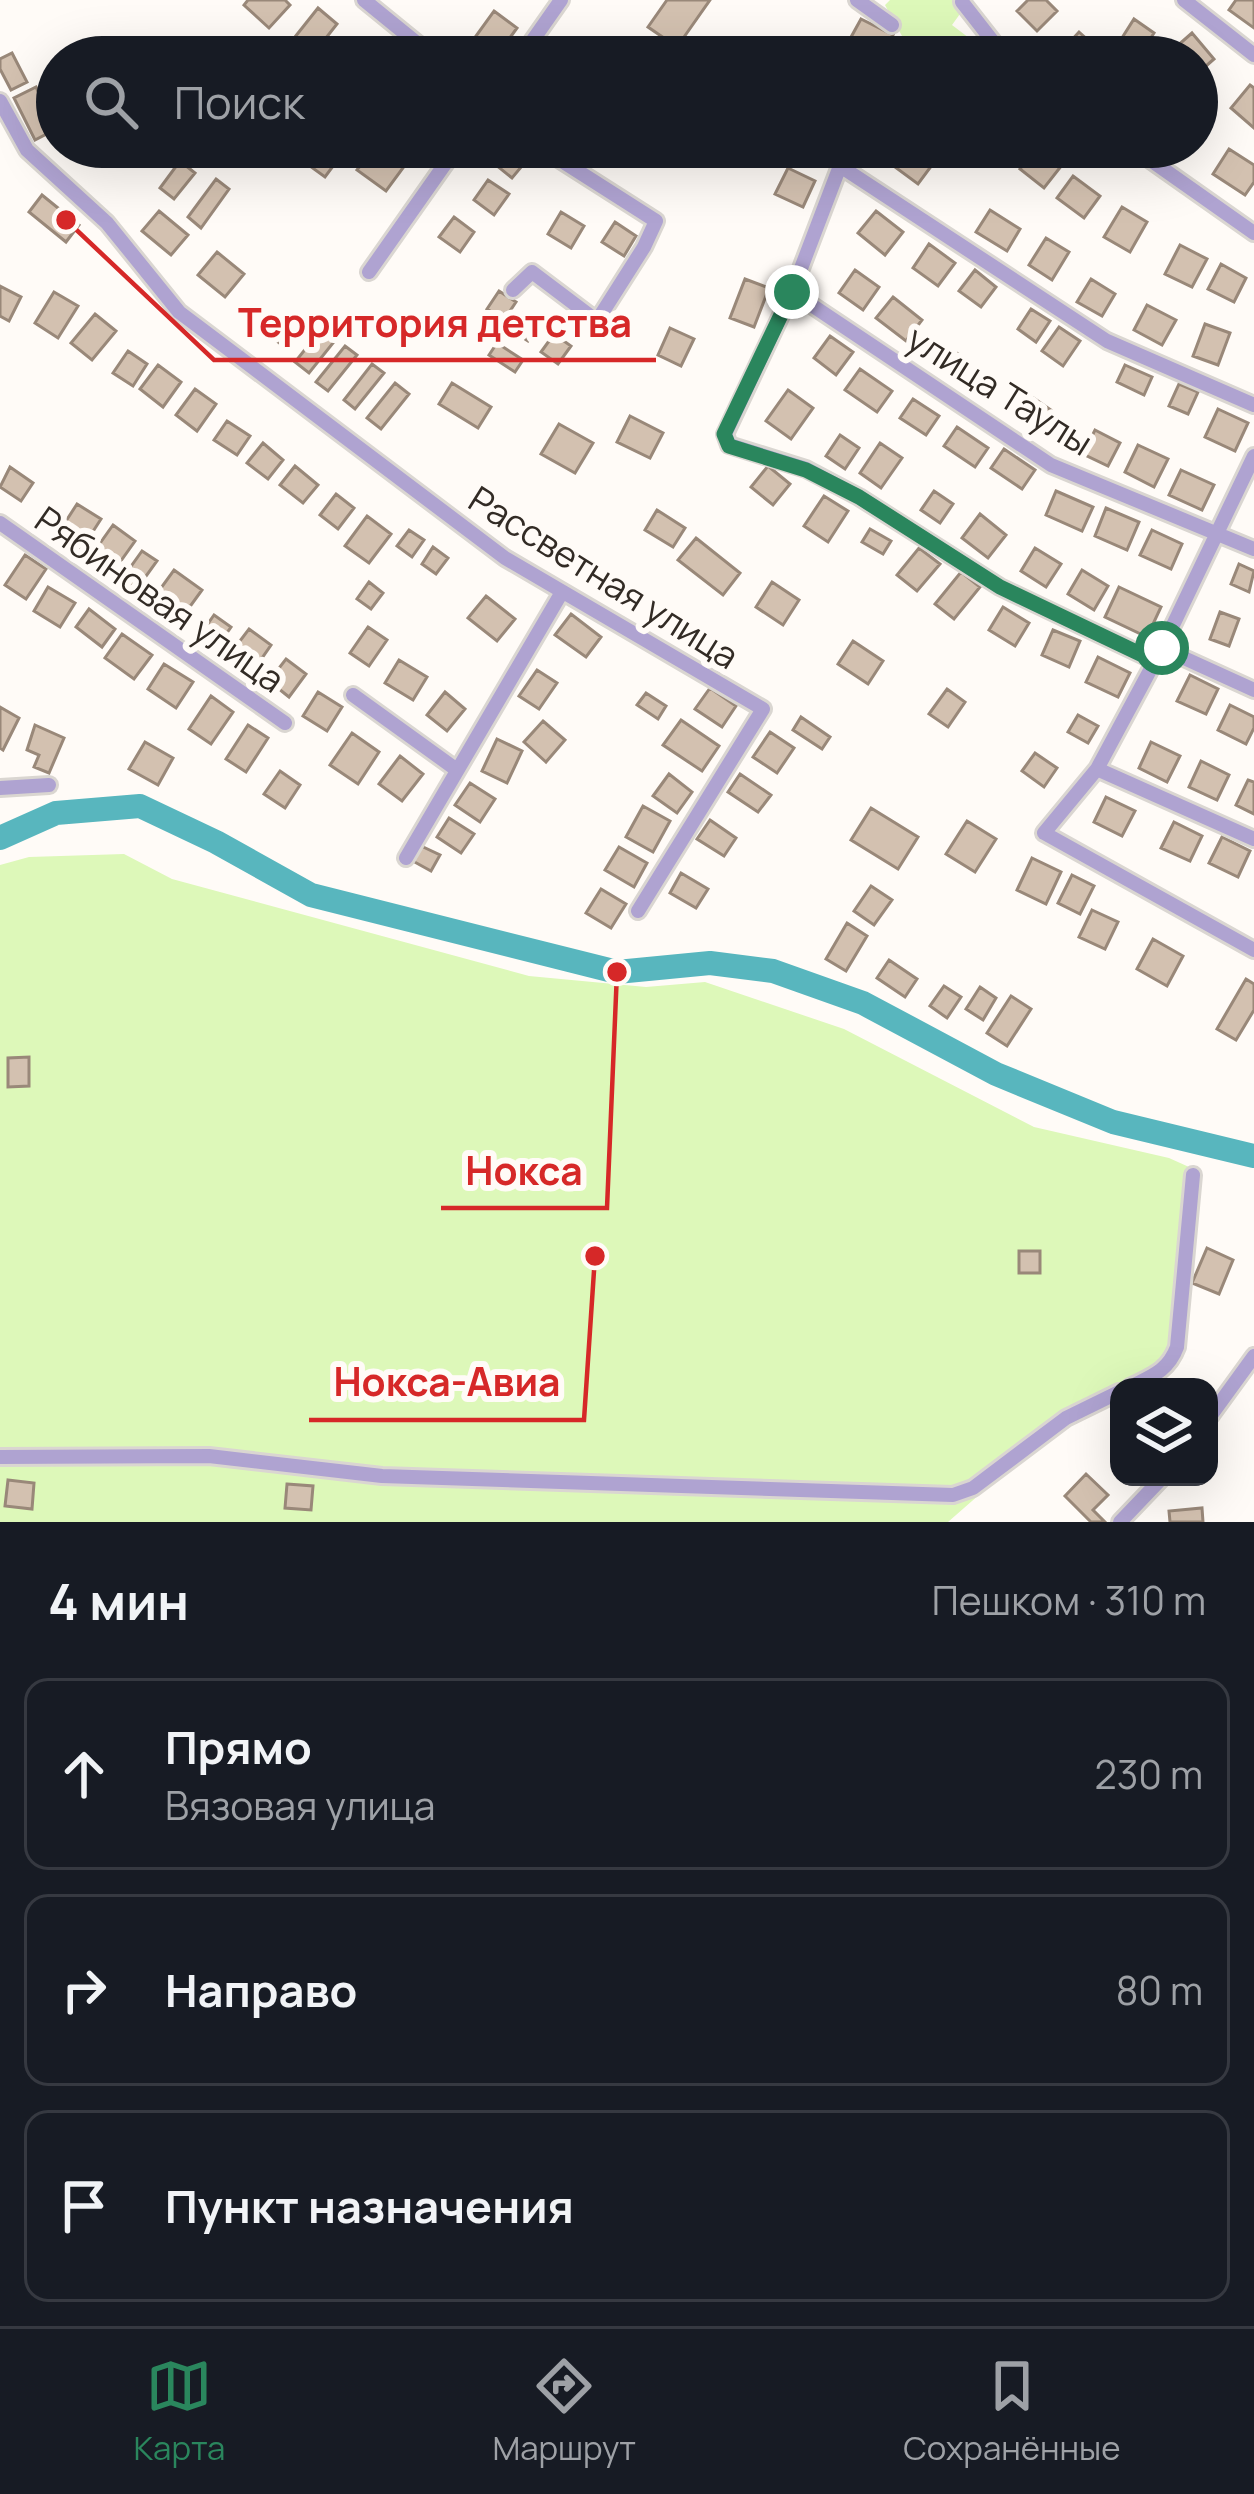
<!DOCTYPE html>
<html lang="ru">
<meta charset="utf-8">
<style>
:root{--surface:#171b24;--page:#242831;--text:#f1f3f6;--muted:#9ea1a6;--line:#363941;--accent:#2a865d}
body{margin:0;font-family:Manrope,sans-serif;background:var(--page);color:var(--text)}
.controls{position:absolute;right:36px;bottom:36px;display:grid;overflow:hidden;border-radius:24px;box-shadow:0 12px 48px #0002}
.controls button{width:108px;height:108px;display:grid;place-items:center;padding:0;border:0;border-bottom:3px solid var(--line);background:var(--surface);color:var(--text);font:60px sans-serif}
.stop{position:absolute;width:36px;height:36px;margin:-27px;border:9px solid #2a865d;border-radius:50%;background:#fff}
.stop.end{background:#2a865d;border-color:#fff;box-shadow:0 3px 12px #0008}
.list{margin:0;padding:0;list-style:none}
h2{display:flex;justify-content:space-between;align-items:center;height:156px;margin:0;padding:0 48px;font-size:51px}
h2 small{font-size:39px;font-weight:400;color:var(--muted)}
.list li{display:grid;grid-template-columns:78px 1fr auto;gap:36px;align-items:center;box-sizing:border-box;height:192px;margin:0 24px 24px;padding:0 24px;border:3px solid var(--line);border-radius:24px}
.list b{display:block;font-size:45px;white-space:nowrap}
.list p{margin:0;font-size:39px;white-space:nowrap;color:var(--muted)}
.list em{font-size:39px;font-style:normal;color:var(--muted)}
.icon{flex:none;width:66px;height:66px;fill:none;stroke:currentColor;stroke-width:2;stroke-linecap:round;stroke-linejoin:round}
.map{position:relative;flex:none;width:1254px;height:1522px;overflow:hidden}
.search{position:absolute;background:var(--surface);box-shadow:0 12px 48px #0002;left:36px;right:36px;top:36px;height:132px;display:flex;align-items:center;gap:30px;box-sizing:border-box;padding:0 42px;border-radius:66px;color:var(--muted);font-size:45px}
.sheet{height:804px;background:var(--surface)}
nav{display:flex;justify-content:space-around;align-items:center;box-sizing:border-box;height:168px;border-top:3px solid var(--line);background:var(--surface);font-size:33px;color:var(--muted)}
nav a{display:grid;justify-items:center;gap:6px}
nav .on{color:var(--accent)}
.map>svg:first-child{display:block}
.green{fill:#ddf8b9}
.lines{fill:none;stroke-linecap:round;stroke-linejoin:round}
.river{stroke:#58b6be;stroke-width:24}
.building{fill:#d3c1b0;stroke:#998879;stroke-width:3}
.minor-casing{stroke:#dad6d1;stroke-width:20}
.minor{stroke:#afa3d1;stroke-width:14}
.route{stroke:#2a865d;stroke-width:15}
.labels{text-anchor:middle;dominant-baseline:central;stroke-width:12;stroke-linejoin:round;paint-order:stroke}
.street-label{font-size:36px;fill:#322b25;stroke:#fffbf7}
.leader{fill:none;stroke:#d62828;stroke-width:4.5}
.callout-dot{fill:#d62828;stroke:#fffbf7;stroke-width:4.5}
.callout-label{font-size:39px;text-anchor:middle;font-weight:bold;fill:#d62828;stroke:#fffbf7;stroke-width:12;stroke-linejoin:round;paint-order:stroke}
</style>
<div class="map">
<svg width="1254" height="1522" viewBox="0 0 1254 1522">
<rect width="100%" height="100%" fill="#fffbf7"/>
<path class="green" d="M890 0H970L952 25 994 57H943L930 50 920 57H891L902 36 885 5Z
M124 854 172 879 529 976 646 987 705 982 844 1029 1034 1127 1169 1158 1198 1171 1182 1341 1137 1387H1119L1043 1439 948 1522H0V865L29 857Z"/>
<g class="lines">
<path class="river" d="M0 838 56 813 140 806 216 842 311 895 617 972 710 963 773 971 863 1003 996 1074 1113 1122 1254 1156"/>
</g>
<path class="building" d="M248 0H285L290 5 269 28 244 5Z
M667 0H710L677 47 648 27Z
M1028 0H1046L1057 11 1037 31 1017 11Z
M1236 0H1254V28L1229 10Z
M318 8 337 24 311 57H300L287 47Z
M494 11 517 28 496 57H467L463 54Z
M861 19 893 35 882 56 850 39Z
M1134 19 1154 33 1147 44 1161 53 1158 57H1123L1129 47 1120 41Z
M1079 32 1099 50 1092 57H1056Z
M1192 33 1214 59 1198 73 1197 57H1184L1176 47Z
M12 53 27 82 11 90 0 69V59Z
M1250 85 1254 88V128L1231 108Z
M36 87 56 129 35 140 14 98Z
M314 147H332L342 154 325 177 303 161Z
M374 147H398L411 157 386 191 357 170Z
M502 147H523L532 154 512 178 491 161Z
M910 147H924L938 157 918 184 895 167Z
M1037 147 1062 165 1044 188 1020 169Z
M1229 149 1254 165V182L1245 195 1213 174Z
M180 161 195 173 174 199 160 188Z
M788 168 815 181 803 207 775 194Z
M1073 176 1100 196 1084 218 1057 198Z
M216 179 229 189 201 228 188 217Z
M488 180 509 194 494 215 474 200Z
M42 195 79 225 66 242 29 212Z
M1122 207 1147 222 1130 252 1104 237Z
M990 210 1020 229 1007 251 976 232Z
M159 211 188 235 171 255 142 231Z
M876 211 903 232 885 255 858 233Z
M561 212 584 226 571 248 548 234Z
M454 217 474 232 460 252 439 237Z
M615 222 636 236 624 256 602 242Z
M1046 238 1069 252 1052 280 1029 265Z
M929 244 955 263 938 286 913 268Z
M1180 245 1207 259 1192 287 1165 274Z
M217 252 244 274 225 297 198 275Z
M1221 264 1246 278 1234 302 1208 289Z
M855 270 879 287 863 310 839 293Z
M975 270 996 287 981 307 959 291Z
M745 279 769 288 754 327 730 318Z
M1091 279 1115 294 1102 316 1077 302Z
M0 286 21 297 9 321 0 316Z
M499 291 516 302 504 320 487 309Z
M54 292 78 306 58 338 35 323Z
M893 297 922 320 906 341 876 318Z
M1147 305 1176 320 1162 345 1134 330Z
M1031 309 1050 321 1036 342 1018 329Z
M523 313 540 324 528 341 511 330Z
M95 314 116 331 92 360 71 343Z
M281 316 297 329 283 346 267 333Z
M1205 324 1230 333 1218 365 1193 356Z
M323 327 337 338 309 373 295 362Z
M1059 327 1080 341 1063 366 1042 351Z
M670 328 694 339 681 366 658 355Z
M554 334 571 346 558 364 541 352Z
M830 336 853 352 836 375 814 358Z
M936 339 967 360 954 379 923 358Z
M497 343 523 360 515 372 489 355Z
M345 346 357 355 328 391 316 382Z
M128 351 147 364 133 386 113 373Z
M372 364 384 373 355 409 344 400Z
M158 365 181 382 163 407 140 389Z
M1125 365 1152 377 1144 395 1117 382Z
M860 369 892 391 877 412 845 390Z
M395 383 409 394 381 429 367 418Z
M452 383 491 407 478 428 439 404Z
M1179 384 1198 392 1188 414 1169 406Z
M1019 388 1051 410 1037 429 1006 408Z
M195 389 216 404 197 431 176 415Z
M788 390 813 408 791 439 766 421Z
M913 399 939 416 926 435 900 418Z
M1218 409 1248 423 1235 451 1205 437Z
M630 416 663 433 650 458 617 442Z
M227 421 250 436 237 455 214 440Z
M559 424 593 443 575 473 541 454Z
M957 427 988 448 975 467 944 446Z
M1095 430 1120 443 1108 466 1083 454Z
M840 435 859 448 845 469 826 456Z
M263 443 283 460 268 479 247 463Z
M880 443 902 458 881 488 860 473Z
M1138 445 1168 459 1154 487 1125 472Z
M1004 449 1035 470 1022 489 991 468Z
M295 466 318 485 303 503 280 485Z
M768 466 790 484 773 505 751 487Z
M10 467 33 483 21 501 0 487Z
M1181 470 1214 485 1202 510 1169 495Z
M934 491 953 504 940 523 921 510Z
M1056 491 1093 507 1082 531 1046 515Z
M336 494 354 508 338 529 320 515Z
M824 496 848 511 828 542 804 526Z
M77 504 101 519 81 550 57 535Z
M1106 508 1139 522 1127 550 1095 536Z
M657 510 685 528 673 547 645 530Z
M980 514 1006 535 988 558 962 538Z
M367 516 391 534 369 563 345 546Z
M113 525 135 541 113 572 91 556Z
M870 529 891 541 883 554 862 542Z
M409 530 424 540 412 557 397 546Z
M1152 530 1182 544 1171 569 1140 555Z
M696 538 740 573 723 595 678 560Z
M433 547 448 558 436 574 422 564Z
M919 548 940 564 917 591 897 575Z
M1035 548 1061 564 1046 587 1021 571Z
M142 551 157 561 136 590 122 579Z
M25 555 46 569 26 599 5 585Z
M1239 564 1254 571 1249 592 1231 584Z
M174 570 202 590 181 619 153 599Z
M1082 570 1108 586 1094 610 1068 594Z
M961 572 980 587 954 619 935 604Z
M369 582 383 593 371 609 357 599Z
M772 582 799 600 783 625 756 607Z
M48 587 75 603 60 627 34 611Z
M1119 587 1161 607 1147 637 1105 617Z
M486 596 515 619 497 641 468 618Z
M1003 607 1029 623 1015 646 989 630Z
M89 609 115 629 102 647 76 627Z
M1220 612 1239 619 1229 646 1210 639Z
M571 614 601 637 586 657 555 635Z
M214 615 231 627 217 647 200 635Z
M368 627 387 640 369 666 350 653Z
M249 629 271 645 253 671 230 654Z
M1053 630 1080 641 1069 667 1042 655Z
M122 634 152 655 134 679 105 658Z
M853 641 883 661 868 684 838 664Z
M1098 657 1130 673 1118 697 1086 682Z
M286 659 306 674 289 697 269 681Z
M399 660 427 677 413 700 385 683Z
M164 664 193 682 176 708 148 689Z
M537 670 557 683 539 709 519 696Z
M1190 675 1218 689 1206 714 1177 701Z
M710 688 736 706 722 727 695 709Z
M947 689 965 702 948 727 929 714Z
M318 692 342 707 327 731 303 716Z
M445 692 465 709 447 731 427 715Z
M646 693 666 706 658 719 637 705Z
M211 696 233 712 211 744 189 729Z
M1230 705 1254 717V728L1246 744 1218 730Z
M0 707 19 718 3 750 0 748Z
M1078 715 1098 726 1088 743 1068 732Z
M801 717 830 737 822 749 793 730Z
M681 720 719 746 702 771 663 745Z
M543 721 565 740 546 762 524 742Z
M35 725 64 738 49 773 34 767 39 755 27 750Z
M248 725 268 738 246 772 226 759Z
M770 732 794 748 777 773 753 757Z
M352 733 379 752 358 784 330 765Z
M497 739 522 751 507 783 482 771Z
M145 742 173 758 158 785 129 769Z
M1151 742 1180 756 1167 782 1139 768Z
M1035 753 1057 768 1044 787 1022 771Z
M400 756 423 774 402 801 379 784Z
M1201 761 1229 775 1217 800 1189 787Z
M280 771 300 785 285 808 264 794Z
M669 774 692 792 677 813 653 796Z
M740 774 771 795 758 812 728 792Z
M1248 780 1254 782V814L1236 805Z
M470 783 495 799 480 822 455 805Z
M1106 797 1135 811 1122 836 1094 822Z
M643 806 670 821 653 852 626 837Z
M871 808 918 837 898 869 851 840Z
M449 818 474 834 461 853 437 837Z
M710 820 736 838 724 856 697 839Z
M967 821 996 839 975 872 946 854Z
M1174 822 1202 836 1190 861 1161 848Z
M1222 837 1250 851 1238 877 1209 863Z
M419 845 440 855 431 871 411 860Z
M619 847 647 863 634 887 605 870Z
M1032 858 1061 872 1046 904 1017 890Z
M681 873 708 889 696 908 670 893Z
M1072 875 1094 886 1080 914 1058 903Z
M871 886 892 900 874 925 854 911Z
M601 889 626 904 611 928 586 913Z
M1092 910 1118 922 1105 949 1079 937Z
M847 923 867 936 846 971 826 959Z
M1153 939 1183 956 1167 986 1137 969Z
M889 960 917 979 905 997 877 978Z
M1246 979 1254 984V1010L1236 1040 1217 1029Z
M944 986 961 997 947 1018 930 1006Z
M980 987 996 998 983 1020 966 1009Z
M1011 996 1031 1009 1007 1046 987 1033Z
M29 1057V1086L8 1087V1058Z
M1207 1248 1233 1260 1219 1294 1192 1283Z
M1019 1251H1040V1273H1019Z
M1086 1474 1108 1495 1093 1510 1105 1522H1091L1065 1496Z
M8 1480 34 1483 32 1509 5 1506Z
M287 1484 313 1486 311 1510 285 1508Z
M1202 1508 1203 1522H1170L1169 1511Z"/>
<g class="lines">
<defs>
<path id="minor" d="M364 0 434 57
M857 0 892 25
M1184 0 1254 55
M962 2 1005 57
M521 57 561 0
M0 101 27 150 107 223 179 312 505 558 763 709 638 911
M1132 147 1254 233
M369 272 457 147
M513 290 532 272 597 321 644 247 656 221 540 147
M792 292 1051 465 1254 549
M1254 456 1162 648 1097 769 1044 833 1254 950
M0 523 285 723
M1162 648 1254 690
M1155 661 1000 587 859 497 806 469 729 445 725 434 792 292 840 166 1107 341 1254 405
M353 695 457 770
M1097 769 1254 839
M0 788 49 785
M406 858 562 592
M1130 1387C1152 1376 1168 1371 1177 1347L1193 1175
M1209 1418 1254 1356
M0 1457 209 1456 382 1476 953 1495 973 1488 1066 1418 1119 1392
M1120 1522 1163 1477"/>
</defs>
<use href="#minor" class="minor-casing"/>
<use href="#minor" class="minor"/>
</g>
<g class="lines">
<path class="route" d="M792 292 724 434 729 446 806 470 859 497 1000 587 1155 661 1162 648"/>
</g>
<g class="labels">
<g class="street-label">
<text transform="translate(1000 390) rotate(32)">улица Таулы</text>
<text transform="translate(604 577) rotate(32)">Рассветная улица</text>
<text transform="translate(160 599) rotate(35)">Рябиновая улица</text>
</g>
</g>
<path class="leader" d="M66 220L214 360H656M617 972L607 1208H441M595 1256L584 1420H309"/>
<g class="callout-dot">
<circle cx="66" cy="220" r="12"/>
<circle cx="617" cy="972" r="12"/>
<circle cx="595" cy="1256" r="12"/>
</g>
<g class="callout-label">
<text x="435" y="337">Территория детства</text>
<text x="524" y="1185">Нокса</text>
<text x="447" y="1396">Нокса-Авиа</text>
</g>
</svg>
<div class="controls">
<button><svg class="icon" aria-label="layers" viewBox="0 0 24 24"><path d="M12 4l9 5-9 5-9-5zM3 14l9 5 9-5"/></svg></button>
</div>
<div class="stop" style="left:1162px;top:648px"></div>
<div class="stop end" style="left:792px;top:292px"></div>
<div class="search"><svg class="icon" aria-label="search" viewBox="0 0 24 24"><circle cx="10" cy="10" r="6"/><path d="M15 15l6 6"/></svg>Поиск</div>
</div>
<section class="sheet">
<h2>4 мин<small>Пешком · 310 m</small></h2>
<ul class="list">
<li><svg class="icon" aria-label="ahead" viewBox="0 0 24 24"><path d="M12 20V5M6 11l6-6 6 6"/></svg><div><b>Прямо</b><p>Вязовая улица</p></div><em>230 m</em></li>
<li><svg class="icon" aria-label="right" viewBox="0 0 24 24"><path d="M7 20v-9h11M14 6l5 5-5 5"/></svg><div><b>Направо</b></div><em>80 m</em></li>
<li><svg class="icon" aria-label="arrive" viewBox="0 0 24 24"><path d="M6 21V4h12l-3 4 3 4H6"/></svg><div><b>Пункт назначения</b></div></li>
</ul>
</section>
<nav>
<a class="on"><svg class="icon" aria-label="map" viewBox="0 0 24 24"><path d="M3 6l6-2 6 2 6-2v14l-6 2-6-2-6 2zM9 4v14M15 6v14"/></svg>Карта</a>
<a><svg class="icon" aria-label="directions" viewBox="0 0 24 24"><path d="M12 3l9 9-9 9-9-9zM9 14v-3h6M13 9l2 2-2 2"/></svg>Маршрут</a>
<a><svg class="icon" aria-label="saved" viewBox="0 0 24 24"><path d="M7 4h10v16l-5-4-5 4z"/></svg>Сохранённые</a>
</nav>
